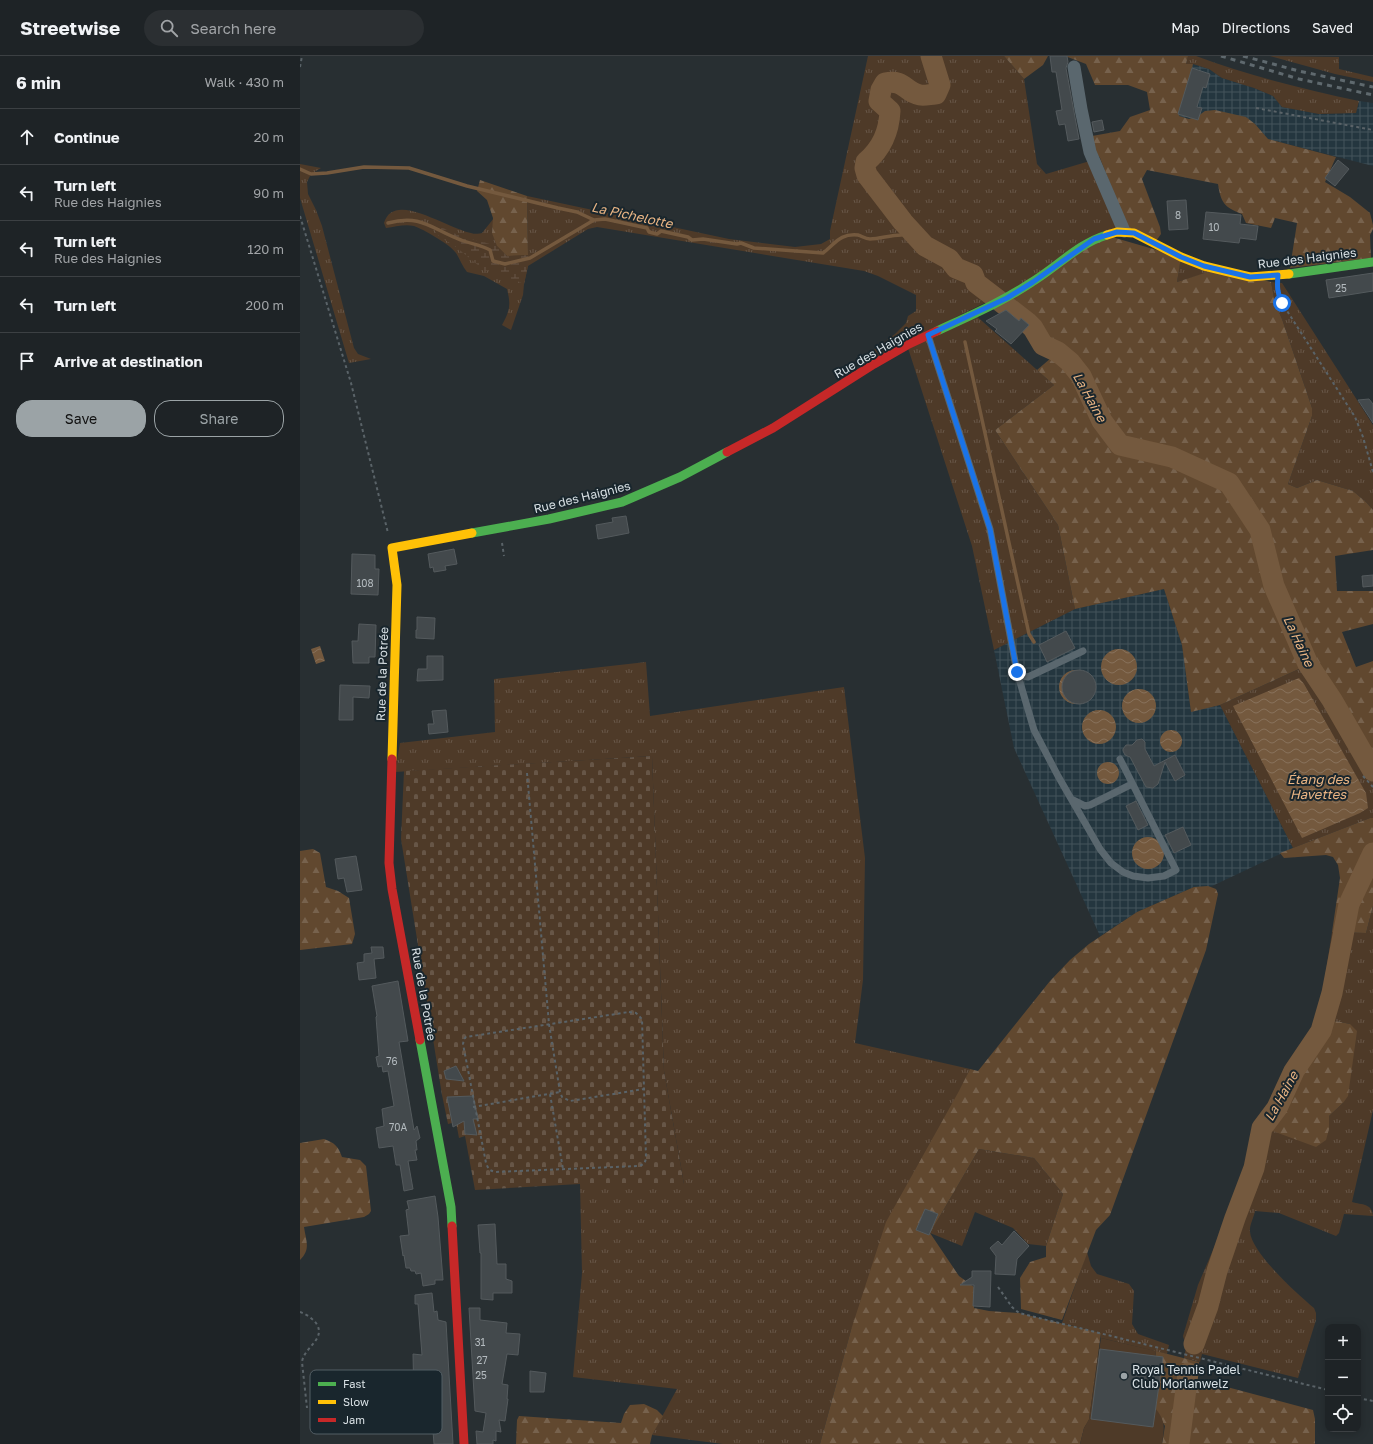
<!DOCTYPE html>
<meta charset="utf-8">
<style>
:root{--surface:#1e2326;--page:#2b2f32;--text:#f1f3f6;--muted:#a1a4a7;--line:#3c4043;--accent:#9ba3a6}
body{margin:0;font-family:"Golos Text",sans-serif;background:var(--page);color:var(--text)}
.controls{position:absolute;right:12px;bottom:12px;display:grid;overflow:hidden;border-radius:8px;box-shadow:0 2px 10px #0003}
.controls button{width:36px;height:36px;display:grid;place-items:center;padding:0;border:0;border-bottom:1px solid var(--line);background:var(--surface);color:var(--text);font:20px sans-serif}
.stop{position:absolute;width:12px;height:12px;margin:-9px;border:3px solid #1a73e8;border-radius:50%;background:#fff}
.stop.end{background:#1a73e8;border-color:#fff;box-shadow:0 1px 4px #0008}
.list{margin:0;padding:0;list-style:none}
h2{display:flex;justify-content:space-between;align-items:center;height:52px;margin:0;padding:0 16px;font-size:17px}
h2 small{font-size:13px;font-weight:400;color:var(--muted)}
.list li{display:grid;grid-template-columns:26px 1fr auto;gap:12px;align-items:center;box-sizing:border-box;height:56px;padding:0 16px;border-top:1px solid var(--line)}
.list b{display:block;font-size:15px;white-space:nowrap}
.list p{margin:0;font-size:13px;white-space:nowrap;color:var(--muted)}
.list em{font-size:13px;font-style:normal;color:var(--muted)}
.actions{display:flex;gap:8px;padding:12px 16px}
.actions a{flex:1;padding:9px 0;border:1px solid var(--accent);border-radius:16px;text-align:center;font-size:14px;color:var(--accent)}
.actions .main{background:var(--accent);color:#111}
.icon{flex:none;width:22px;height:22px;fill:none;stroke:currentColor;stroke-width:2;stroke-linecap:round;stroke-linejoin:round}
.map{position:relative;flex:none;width:1073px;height:1388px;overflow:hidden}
header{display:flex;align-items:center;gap:24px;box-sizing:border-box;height:56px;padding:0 20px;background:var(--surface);border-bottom:1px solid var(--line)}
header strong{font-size:19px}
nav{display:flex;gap:22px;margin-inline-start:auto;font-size:14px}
.search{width:280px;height:36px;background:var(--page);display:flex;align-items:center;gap:10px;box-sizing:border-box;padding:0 14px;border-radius:22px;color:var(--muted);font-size:15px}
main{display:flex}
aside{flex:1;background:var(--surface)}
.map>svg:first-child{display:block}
.industrial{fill:url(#industrial-grid)}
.grass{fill:url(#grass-tufts);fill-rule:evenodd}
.forest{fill:url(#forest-firs)}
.wetland{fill:url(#wetland-marsh)}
.cemetery{fill:url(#cemetery-stones)}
.pitch{fill:#4e3a28}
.water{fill:url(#water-waves)}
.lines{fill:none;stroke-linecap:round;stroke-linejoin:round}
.stream{stroke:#74593e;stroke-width:3.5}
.river{stroke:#74593e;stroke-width:21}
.building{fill:#43494c;stroke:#545a5d}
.path{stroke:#5a6368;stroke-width:2;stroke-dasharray:3 3;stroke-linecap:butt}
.lane{stroke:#5a676e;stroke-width:7}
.street{stroke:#5a676e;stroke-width:13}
.fast{stroke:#4caf50;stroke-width:9}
.slow{stroke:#ffc107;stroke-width:9}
.jam{stroke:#c62828;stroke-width:9}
.rail{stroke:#5f696e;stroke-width:3;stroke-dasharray:5 5;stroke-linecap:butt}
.route{stroke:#1a73e8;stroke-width:5}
.poi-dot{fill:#9ba3a6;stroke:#19262d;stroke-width:1.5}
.labels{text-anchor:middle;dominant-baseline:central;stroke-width:4;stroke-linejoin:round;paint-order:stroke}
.number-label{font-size:10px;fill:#b4bbbf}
.street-label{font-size:12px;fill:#d9e1e5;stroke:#19262d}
.poi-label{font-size:12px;fill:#d9e1e5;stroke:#19262d;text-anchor:start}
.water-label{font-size:13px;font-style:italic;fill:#eab584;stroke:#19262d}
.key{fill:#19262d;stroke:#535e64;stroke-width:1}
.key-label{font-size:11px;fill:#d9e1e5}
</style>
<header>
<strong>Streetwise</strong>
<div class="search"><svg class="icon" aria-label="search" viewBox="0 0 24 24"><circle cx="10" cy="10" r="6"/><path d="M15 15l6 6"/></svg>Search here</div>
<nav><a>Map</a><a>Directions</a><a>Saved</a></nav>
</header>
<main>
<aside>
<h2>6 min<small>Walk · 430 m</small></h2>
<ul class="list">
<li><svg class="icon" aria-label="ahead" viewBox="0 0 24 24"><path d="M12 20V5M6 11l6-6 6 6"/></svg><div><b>Continue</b></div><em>20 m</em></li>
<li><svg class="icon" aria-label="left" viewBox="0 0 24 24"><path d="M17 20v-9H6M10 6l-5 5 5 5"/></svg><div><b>Turn left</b><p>Rue des Haignies</p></div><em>90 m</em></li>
<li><svg class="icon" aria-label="left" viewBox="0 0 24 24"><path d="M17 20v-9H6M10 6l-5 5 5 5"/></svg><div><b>Turn left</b><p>Rue des Haignies</p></div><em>120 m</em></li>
<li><svg class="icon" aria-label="left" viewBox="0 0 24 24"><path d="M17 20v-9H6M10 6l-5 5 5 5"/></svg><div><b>Turn left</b></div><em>200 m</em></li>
<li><svg class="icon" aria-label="arrive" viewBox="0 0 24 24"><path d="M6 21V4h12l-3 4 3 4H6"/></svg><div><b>Arrive at destination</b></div></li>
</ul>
<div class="actions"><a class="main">Save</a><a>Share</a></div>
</aside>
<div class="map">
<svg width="1073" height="1388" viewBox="0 0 1073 1388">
<defs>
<pattern id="industrial-grid" width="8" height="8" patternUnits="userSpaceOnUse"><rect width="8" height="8" fill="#24363f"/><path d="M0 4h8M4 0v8" fill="none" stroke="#43535b"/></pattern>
<pattern id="grass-tufts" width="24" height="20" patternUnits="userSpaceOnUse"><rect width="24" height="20" fill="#4e3a28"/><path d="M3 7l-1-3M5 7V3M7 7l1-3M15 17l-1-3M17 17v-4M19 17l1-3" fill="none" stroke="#675647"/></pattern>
<pattern id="forest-firs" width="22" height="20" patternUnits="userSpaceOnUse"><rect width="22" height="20" fill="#61482f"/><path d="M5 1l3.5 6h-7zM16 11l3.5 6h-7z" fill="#77624d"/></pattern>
<pattern id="wetland-marsh" width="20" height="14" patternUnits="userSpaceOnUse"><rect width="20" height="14" fill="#4e3a28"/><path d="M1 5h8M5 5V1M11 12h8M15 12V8" fill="none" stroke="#675647"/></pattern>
<pattern id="cemetery-stones" width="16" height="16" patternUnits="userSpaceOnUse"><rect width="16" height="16" fill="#4e3a28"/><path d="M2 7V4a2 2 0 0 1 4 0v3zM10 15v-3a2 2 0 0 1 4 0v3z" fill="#675647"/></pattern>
<pattern id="water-waves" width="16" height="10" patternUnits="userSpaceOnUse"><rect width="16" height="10" fill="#74593e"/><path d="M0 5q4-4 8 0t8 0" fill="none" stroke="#87715a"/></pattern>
</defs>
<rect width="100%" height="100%" fill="#282f32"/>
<path class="industrial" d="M893 8 909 13 922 22 954 32 973 40 982 51 1019 58 1056 57 1059 45 1073 47V110L968 83 955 68 898 60 889 63 879 60Z
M864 533 882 589 891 655 920 649 993 792 910 831H894L837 856 800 880 714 692 694 594 775 553Z"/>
<path class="grass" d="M568 0H704L724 23 737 108 746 118 800 102 828 173 731 224 545 316 595 278 606 267 608 260 616 255V239L578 220 564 215 297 171 288 173 228 210 224 228 223 239 211 274 202 269C210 254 211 249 207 233L184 220 167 216C162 210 160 203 156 197 151 189 123 173 114 170 104 168 95 171 86 172L84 167C95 129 162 185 182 177L194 162 192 177 228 199 227 140 429 183 495 191 521 188 530 183V175Z
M888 0H896C949 20 1004 33 1059 45L1056 57 1019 58 982 51 973 40 954 32 922 22 909 13 893 8H886Z
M970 0 1039 1V13L1073 21V26L1035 18Z
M0 108 21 112 11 118 7 126 8 138 16 154 22 170 54 292 58 298 71 303 49 307 0 142Z
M880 205 910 216 877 226Z
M971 226 982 227 1073 369V454L1066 446 1053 435 1017 424 997 432 988 428 1012 360V352L982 263 975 247Z
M673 257 754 329 695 374 758 469 775 553 694 594 672 490 607 289Z
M346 606 350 660 544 631 565 802 563 924 555 987 670 1013 551 1274 520 1388H423L352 1379 377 1333 273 1321 282 1217 280 1128H384L364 1015 352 700 95 716 100 687 195 676 194 623Z
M1001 612 1056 701 1063 699 1073 702V762H1070L993 792 920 649Z
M1073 850V1054L1052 1146C1062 1149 1072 1147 1073 1160L1044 1158 1039 1177 1036 1180 979 1157 955 1155C954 1161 949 1170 950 1176 952 1197 997 1238 1014 1252L1016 1257V1264L998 1322 902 1298 900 1306 884 1302 886 1291 883 1280 898 1229 952 1103 960 1066 978 1036 985 1021 1012 979 1021 947 1032 876 1066 877ZM1036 965 1050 968 1043 1047 1029 1060V1073H967L1029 969Z
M679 1093 734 1102 763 1138 746 1190 728 1188 713 1172 675 1156 662 1190 630 1177Z
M787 1196 791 1210 797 1218 829 1228 834 1235 832 1268 838 1278 869 1289 867 1298 801 1282V1277L762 1267Z"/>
<path class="forest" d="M704 0H748L743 9 724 23Z
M765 0H888L886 8H893L879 60 889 63 898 60 905 55 915 54 946 61 955 68 968 83 1036 101 1025 126 1050 141 1070 157 1073 169V173L1070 179 1071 202 990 212 997 167 975 162 971 172 946 167 942 158C924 151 921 147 918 128L847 114 842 123 860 171 861 178 856 185 828 173 800 102 795 95 792 80 820 75 830 61 850 54 847 36 828 29H795L786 8Z
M180 124 227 140 228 199 207 200 197 190 192 177 193 162 187 144 177 135Z
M805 179 881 201 877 226 917 213 971 226 975 247 982 263 1012 352V360L988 428 997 432 1017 424 1053 435 1066 446 1073 454V494L1035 500 1037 535H1073V568L1042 576 1056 611 1073 605V702L1063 699 1056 701 1001 612 920 649 891 656 882 589 864 533 775 553 758 469 695 374 754 329 737 314 758 296V294L745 288 728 263 707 246Z
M1070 762H1073V850L1066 877 1032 876 1040 822 1038 809 1033 801 1026 799 984 802 980 797Z
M13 793 20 797 26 831 38 835 49 842 55 878 52 888 0 894V795Z
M908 830 916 833 918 838 906 894 810 1159 796 1174 762 1264 721 1253 720 1222 730 1206 746 1201V1190L763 1138 734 1102 679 1093 630 1177 659 1220 674 1231V1252L689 1255 719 1257 801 1277 789 1364 784 1372 780 1388H520L551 1274 586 1166 659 1035 670 1013 678 1015 750 925 770 904 789 888 837 856 894 831Z
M1036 965 1050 968 1057 975 1048 1040 1043 1047 1029 1060V1073L1026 1084 1016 1091 967 1073 980 1052 997 1016 1029 969Z
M24 1083C35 1087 38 1090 42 1101L60 1104 66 1110 71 1155 69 1158 64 1161 4 1171C6 1185 11 1193 0 1204V1087Z
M856 1295 899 1306 897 1323 1013 1354 1015 1363V1388H862L865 1370 850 1345Z
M344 1348 357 1354 363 1360 352 1379 350 1388H216L217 1364 219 1360 321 1367 324 1358 330 1349Z"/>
<path class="wetland" d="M141 171 153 177 172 183 197 190 207 200 228 199V210L224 228 204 220 184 214 156 191 139 180 135 176V172Z"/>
<path class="cemetery" d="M352 700 364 1015 384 1128H280L175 1134 165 1080 159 1082 156 1066 148 1068 142 1039 101 783 104 715Z"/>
<path class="pitch" d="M801 1282 856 1295 850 1345C864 1364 866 1364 862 1388H780L784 1372 789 1363Z"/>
<path class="water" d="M20 590 25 605 16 608 11 593Z
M801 611a18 18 0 1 1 36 0a18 18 0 1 1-36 0Z
M759 631a17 17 0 1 1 34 0a17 17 0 1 1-34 0Z
M999 622 1004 628 1066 737 1068 752 1060 757 1002 782 933 650Z
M822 650a17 17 0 1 1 34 0a17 17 0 1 1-34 0Z
M782 671a17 17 0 1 1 34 0a17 17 0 1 1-34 0Z
M860 685a11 11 0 1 1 22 0a11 11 0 1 1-22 0Z
M797 717a11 11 0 1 1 22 0a11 11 0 1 1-22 0Z
M832 797a16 16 0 1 1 32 0a16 16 0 1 1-32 0Z"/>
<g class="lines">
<path class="stream" d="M0 113 11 118 27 117 64 111 109 112 167 130 258 152 277 156 294 164 305 163 347 172 349 176 357 178 361 175 388 181 392 184 403 183 437 188 441 187 454 192 523 197C535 188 540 177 558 179 562 180 565 183 570 183 580 183 590 179 601 179L608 172
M88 167C122 158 131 173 161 184 171 188 181 189 190 194L193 205 205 208 230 202 294 164
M665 286 729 578 734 586"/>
<path class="river" d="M631 0 640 29 636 38C631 38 625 40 620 39 604 36 605 23 585 27L581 34 579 45 590 55C589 76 582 92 566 106L565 112 567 119 603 166 625 190 649 203 656 212 673 219 676 227 727 266 733 272 743 289 758 296 770 306 781 320 802 365 820 389 872 401 929 427 960 474 974 530 1008 608 1032 644 1073 715
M894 1288 908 1250 917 1215 935 1162 954 1112 962 1072 977 1052 994 1015 1021 975 1032 937 1049 848 1073 797
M879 1388 888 1317"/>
</g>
<path class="building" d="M750 0H767L768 6 766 12 779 83 768 85 765 68 759 69 756 55 762 54 756 16H752Z
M892 12 910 18 906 32 903 31 897 51 902 52 898 64 878 58Z
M802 64 804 74 794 76 792 66Z
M1038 104 1049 113 1035 130 1025 122Z
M886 144 888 173 869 174 867 145Z
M906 156 941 159 940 168 958 170 956 184 940 182 939 187 903 183Z
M1073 217V235L1029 242 1026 224Z
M706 254 719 265 721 262 729 269 711 288 695 275 697 273 686 265Z
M1069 343 1073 348V367L1058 344Z
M326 460 329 477 298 483 296 469 313 466 312 462Z
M154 493 157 508 145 510 146 514 134 516 133 511 130 512 128 498Z
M52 498 75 499V513H79L78 539 51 538Z
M1073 519V530L1063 531 1062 520Z
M117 561 135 562 134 583 116 582V574H117Z
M59 568 76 569 75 601H69V607H53L52 585H58Z
M766 575 775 592 747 606 739 589Z
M127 600H143V624L117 625 118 613H127Z
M762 631a17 17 0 1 1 34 0a17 17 0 1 1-34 0Z
M40 629 70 630 69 642 53 641V664H39Z
M146 654 148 676 129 678 128 668H134L132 655Z
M842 683 845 686V693L854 710 875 699 885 719 875 725 865 706 858 728 853 732 846 731 830 701 825 699 823 695V693L826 689H832L837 684Z
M836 745 848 769 838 774 826 750Z
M883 771 891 789 874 797 865 779Z
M56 800 62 834 47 836 44 822 38 823 35 803Z
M71 891H83L84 902 74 903 76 922 59 924 57 907 64 906V898L72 897Z
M98 925 108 985 99 986 114 1074 117 1070 120 1082 116 1085 117 1094H115L117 1104 108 1105 113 1133 104 1135 100 1109H96L93 1090 79 1092 76 1072 84 1070 82 1053 94 1050 88 1015 83 1016 82 1010 78 1011 76 1001 79 1000 76 961 77 960 72 930Z
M156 1010 164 1025 146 1023 144 1015Z
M173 1040 178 1063H173L177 1079 165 1078 164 1065 153 1071 147 1041Z
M135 1140 138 1161 143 1224H135V1228L123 1230 121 1217 116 1218 115 1215H111L110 1212H106L104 1199 103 1200 100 1180 109 1179 106 1154 109 1153 107 1145Z
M625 1153 638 1158 629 1179 616 1174Z
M195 1168 197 1208H206V1223L212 1225V1237H193V1244L181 1243V1197H180L178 1169Z
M714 1175 729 1190 717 1203 715 1219 695 1218 696 1200 690 1192 698 1185 702 1189Z
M672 1215H691L690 1251 673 1250 674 1229H660L672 1221Z
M132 1237 134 1256 137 1255 138 1264 146 1266 153 1388H134L133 1375 125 1376V1366H129L127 1344H114L113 1298 122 1299 118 1248H115V1239Z
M169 1252H180V1264L207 1267 206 1277 220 1278 218 1299 207 1298 202 1328 208 1329 207 1343H208L205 1365 199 1364 201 1376 196 1375V1385L193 1384V1388H177L176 1375 183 1376 186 1357 175 1355Z
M800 1293 863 1301 853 1371 791 1363Z
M230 1315 246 1317 244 1336H230Z"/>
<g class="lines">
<path class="path" d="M0 11 2 0
M956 52 1073 74
M0 160 51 327 88 477
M977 234 982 247 1055 361 1063 381 1073 416
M202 487 204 500
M227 717 249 968 260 1036 262 1041 270 1045 344 1033
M1063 720 1073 731
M329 956 336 957 342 963 346 1102C345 1108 343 1109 337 1110L196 1116C190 1115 188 1113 186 1107L163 988 164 983 166 981Z
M250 1038 263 1113
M173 1051 260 1036
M698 1231 712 1251 719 1257 1028 1334
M0 1256C6 1258 12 1262 16 1267 27 1283 4 1291 2 1306L7 1352
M1058 1342 1073 1345"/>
<path class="lane" d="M628 279 690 473 717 616 734 674 758 720 800 793 811 807 823 816 833 820 848 822 864 820 876 814 820 703
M717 616 722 620 728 621 783 595
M773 744 785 750 790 749 832 728"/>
<path class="street" d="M774 11 781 53 790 96 824 175"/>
<path class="fast" d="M989 218 1073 206
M637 275C669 260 702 246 732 226 757 211 779 187 807 179
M172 477 249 463 322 446 380 421 427 396
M120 984 151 1151 152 1170"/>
<path class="slow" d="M807 179 817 176 834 177 881 201 904 210 950 221 989 218
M92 703 97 529 92 492 172 477"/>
<path class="jam" d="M427 396 473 372 574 308 607 289 637 275
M92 703 89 807 92 833 120 984
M152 1170 164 1388"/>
<path class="rail" d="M921 0 999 23 1073 39
M943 0 999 15 1073 31"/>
</g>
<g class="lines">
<path class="route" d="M717 616 690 473 628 279 707 242 733 226 794 183 817 176 834 177 881 201 904 210 950 221 978 219C977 230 977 237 982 247"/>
</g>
<circle class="poi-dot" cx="824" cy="1320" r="4"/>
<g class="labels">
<g class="number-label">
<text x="878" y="159">8</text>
<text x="914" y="171">10</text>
<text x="1041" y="232">25</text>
<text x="65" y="527">108</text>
<text x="92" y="1005">76</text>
<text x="98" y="1071">70A</text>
<text x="180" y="1286">31</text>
<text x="182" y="1304">27</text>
<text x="181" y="1319">25</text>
</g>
<g class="street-label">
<text transform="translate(1007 202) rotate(-7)">Rue des Haignies</text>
<text transform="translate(578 294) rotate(-30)">Rue des Haignies</text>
<text transform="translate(282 441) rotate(-14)">Rue des Haignies</text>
<text transform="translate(82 618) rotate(-88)">Rue de la Potrée</text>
<text transform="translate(124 938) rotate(80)">Rue de la Potrée</text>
</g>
<g class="poi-label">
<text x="832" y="1313">Royal Tennis Padel<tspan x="832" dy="14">Club Morlanwelz</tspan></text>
</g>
<g class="water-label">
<text transform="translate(332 159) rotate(12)">La Pichelotte</text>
<text transform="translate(790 341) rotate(61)">La Haine</text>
<text transform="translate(999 585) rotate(65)">La Haine</text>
<text x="1018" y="723">Étang des<tspan x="1018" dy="15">Havettes</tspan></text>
<text transform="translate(981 1040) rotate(-61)">La Haine</text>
</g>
</g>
<rect x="10" y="1314" width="132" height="64" rx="6" class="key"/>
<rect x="18" y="1326" width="18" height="4" fill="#4caf50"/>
<rect x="18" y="1344" width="18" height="4" fill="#ffc107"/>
<rect x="18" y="1362" width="18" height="4" fill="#c62828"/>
<g class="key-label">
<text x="43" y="1332">Fast</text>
<text x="43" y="1350">Slow</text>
<text x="43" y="1368">Jam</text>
</g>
</svg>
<div class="controls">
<button>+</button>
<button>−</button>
<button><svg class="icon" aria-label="locate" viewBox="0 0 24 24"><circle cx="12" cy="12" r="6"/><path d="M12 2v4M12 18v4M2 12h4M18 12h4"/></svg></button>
</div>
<div class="stop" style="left:982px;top:247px"></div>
<div class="stop end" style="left:717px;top:616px"></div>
</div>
</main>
